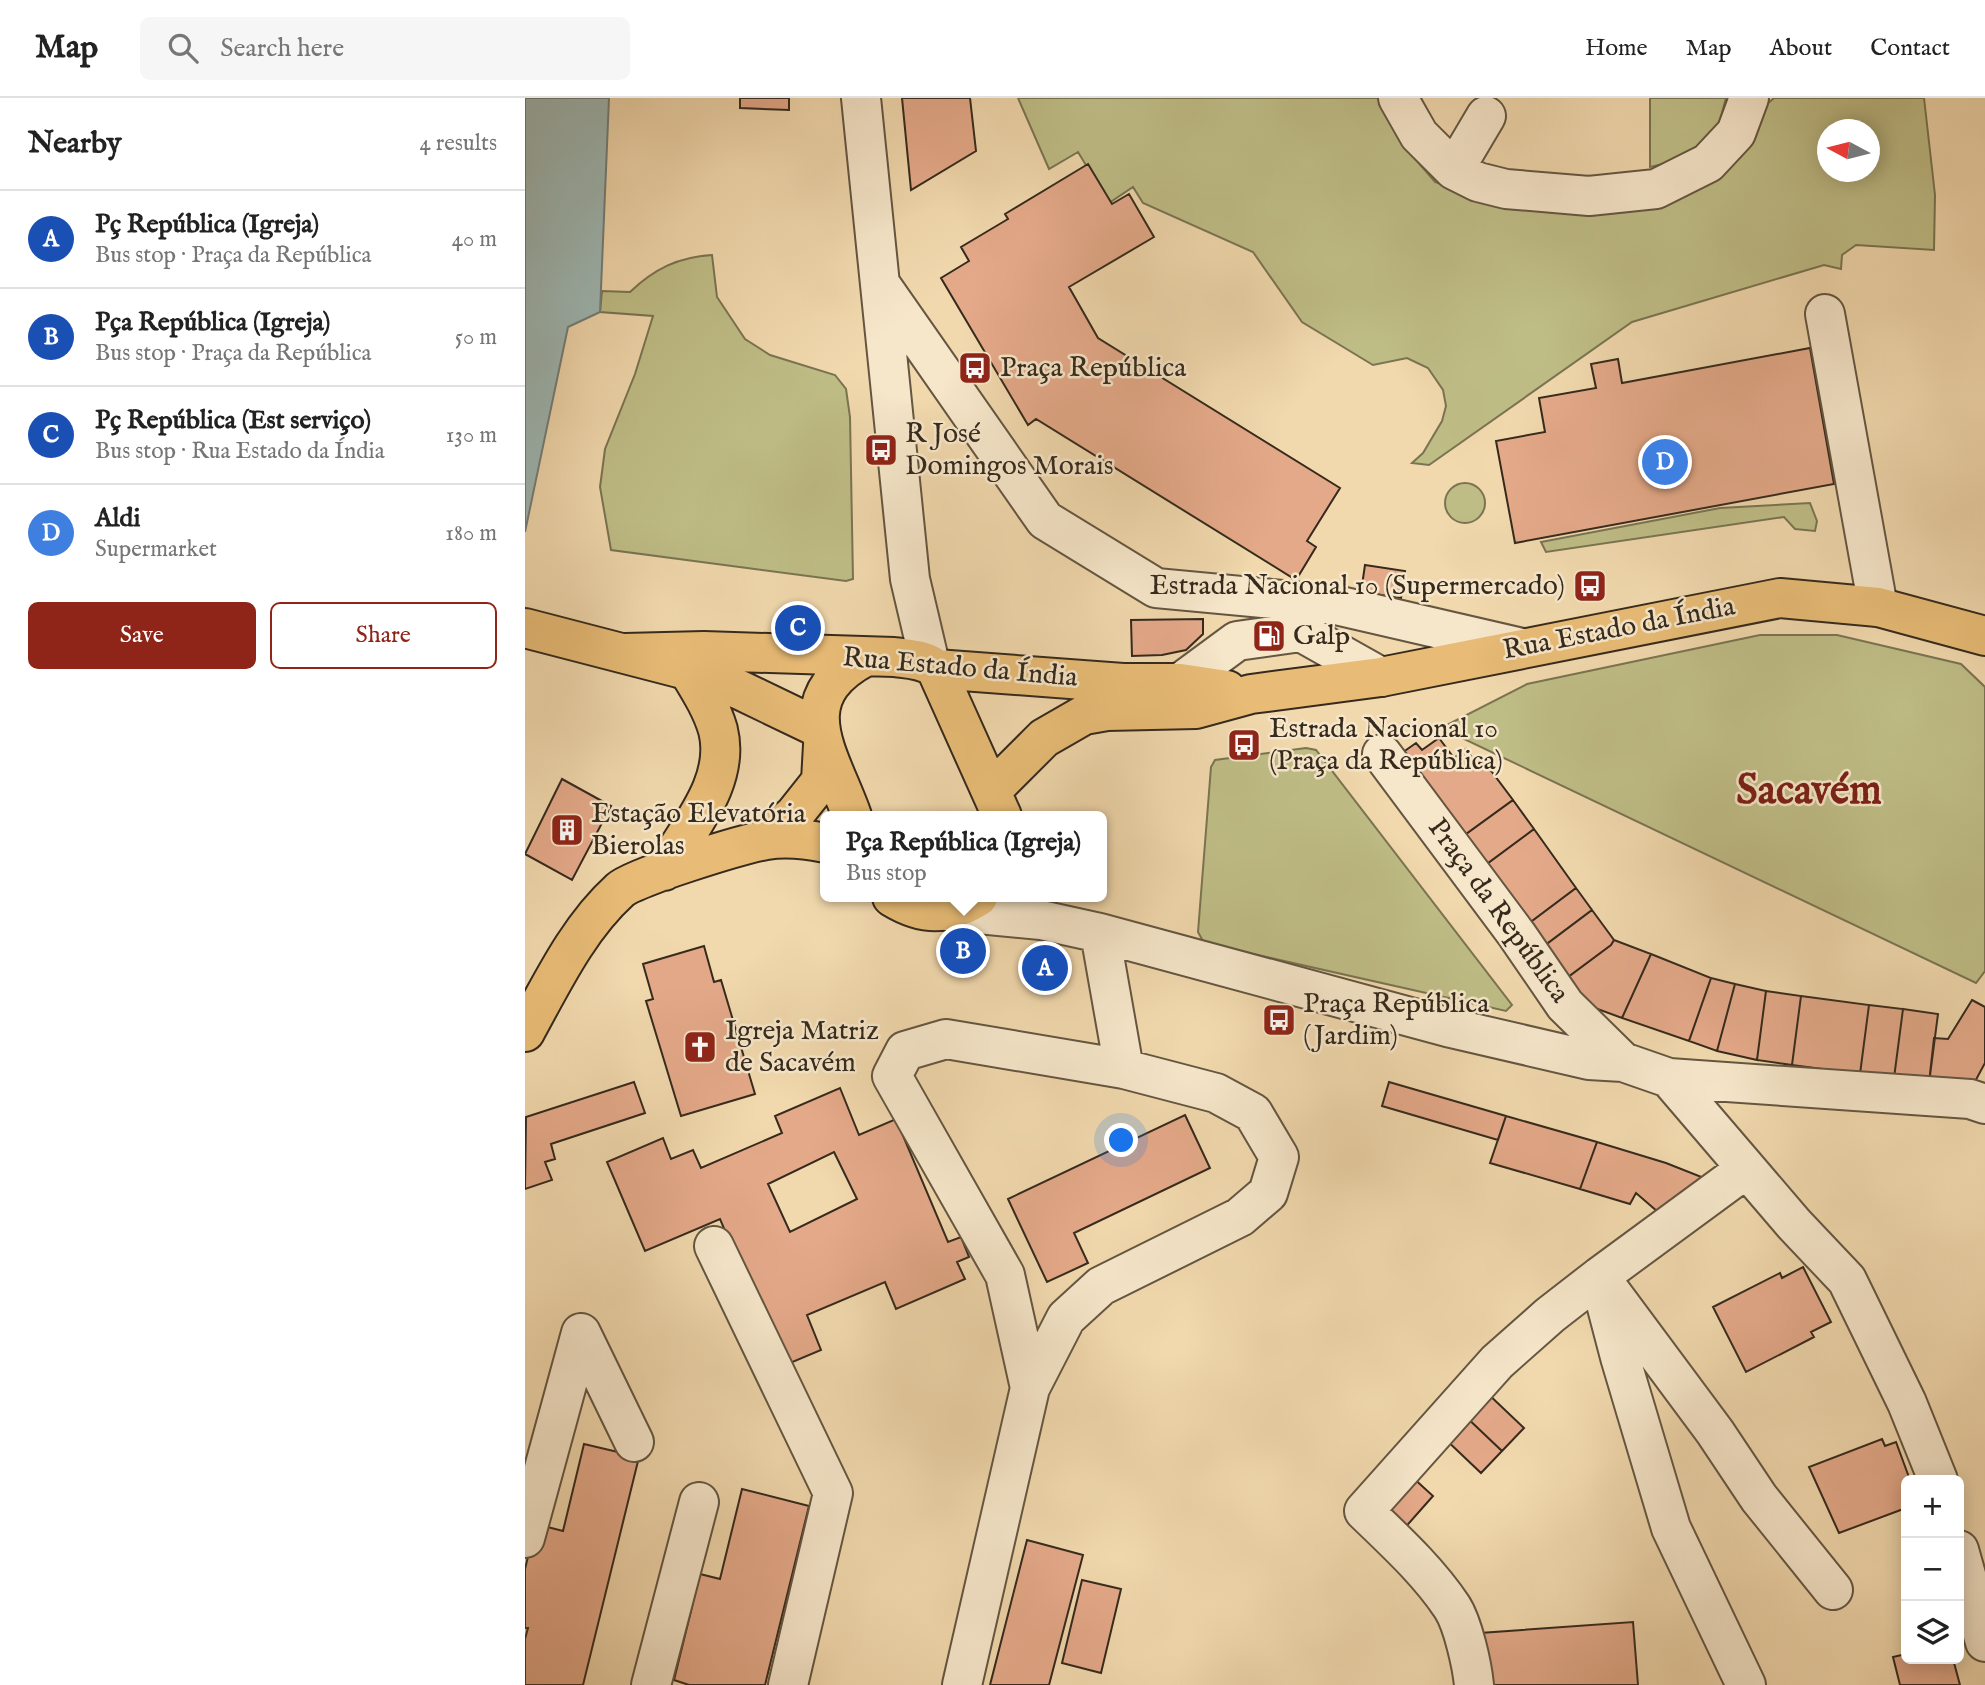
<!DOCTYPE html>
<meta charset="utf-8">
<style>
:root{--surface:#fff;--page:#f6f6f6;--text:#222;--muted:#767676;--line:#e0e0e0;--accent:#8f2418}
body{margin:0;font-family:"IM FELL English",serif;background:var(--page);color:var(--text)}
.controls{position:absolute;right:21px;bottom:21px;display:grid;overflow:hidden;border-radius:10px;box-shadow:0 4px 18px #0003}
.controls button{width:63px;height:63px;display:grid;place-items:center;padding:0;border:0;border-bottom:2px solid var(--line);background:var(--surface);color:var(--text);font:35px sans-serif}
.compass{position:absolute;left:1292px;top:21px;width:63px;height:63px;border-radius:50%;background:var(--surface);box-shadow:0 4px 18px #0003;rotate:277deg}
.you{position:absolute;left:597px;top:1043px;width:24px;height:24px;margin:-18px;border:5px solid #fff;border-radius:50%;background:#1a73e8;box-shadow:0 0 0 10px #1a73e833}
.badge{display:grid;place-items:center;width:46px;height:46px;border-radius:50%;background:var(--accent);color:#fff;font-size:23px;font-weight:700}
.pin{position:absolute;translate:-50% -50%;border:4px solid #fff;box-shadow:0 2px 7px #0006}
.popup{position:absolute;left:295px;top:713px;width:287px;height:91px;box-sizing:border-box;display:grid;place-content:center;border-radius:10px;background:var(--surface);filter:drop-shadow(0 2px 5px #0005);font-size:23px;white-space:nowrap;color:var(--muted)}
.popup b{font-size:26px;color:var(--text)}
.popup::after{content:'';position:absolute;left:50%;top:100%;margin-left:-14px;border:14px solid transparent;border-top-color:var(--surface)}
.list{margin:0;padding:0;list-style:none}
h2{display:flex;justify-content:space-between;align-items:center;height:91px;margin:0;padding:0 28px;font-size:30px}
h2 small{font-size:23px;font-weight:400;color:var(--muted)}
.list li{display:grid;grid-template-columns:46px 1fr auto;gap:21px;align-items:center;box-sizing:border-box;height:98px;padding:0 28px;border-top:2px solid var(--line)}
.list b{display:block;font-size:26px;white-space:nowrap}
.list p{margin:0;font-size:23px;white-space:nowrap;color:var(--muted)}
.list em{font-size:23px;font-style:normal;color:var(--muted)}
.actions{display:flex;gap:14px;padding:21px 28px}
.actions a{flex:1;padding:16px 0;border:2px solid var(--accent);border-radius:10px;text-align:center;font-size:24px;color:var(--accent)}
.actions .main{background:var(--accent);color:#fff}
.icon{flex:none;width:38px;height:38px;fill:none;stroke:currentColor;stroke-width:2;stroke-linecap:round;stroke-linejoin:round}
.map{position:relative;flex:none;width:1460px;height:1587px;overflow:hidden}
header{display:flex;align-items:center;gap:42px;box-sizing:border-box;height:98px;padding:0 35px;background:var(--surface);border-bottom:2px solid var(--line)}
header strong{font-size:33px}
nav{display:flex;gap:38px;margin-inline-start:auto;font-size:24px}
.search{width:490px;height:63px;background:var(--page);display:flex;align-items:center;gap:18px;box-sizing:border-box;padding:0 24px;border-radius:10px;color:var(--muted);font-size:26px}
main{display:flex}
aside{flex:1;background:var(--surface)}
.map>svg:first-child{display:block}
.green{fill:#bfbd86;stroke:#7a7452;stroke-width:2;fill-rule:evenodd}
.water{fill:#9eb8b4;stroke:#747f78;stroke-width:2}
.building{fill:#e4a989;stroke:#352a1d;stroke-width:2;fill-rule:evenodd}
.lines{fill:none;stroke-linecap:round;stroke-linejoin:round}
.minor-casing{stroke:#645641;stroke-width:42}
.major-casing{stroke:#352a1d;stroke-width:42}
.minor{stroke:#f6e6ca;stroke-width:38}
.major{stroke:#e8bc76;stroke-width:38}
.labels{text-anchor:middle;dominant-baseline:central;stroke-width:5;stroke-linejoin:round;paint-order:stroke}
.poi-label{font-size:28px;fill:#352a1d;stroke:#f6e6ca;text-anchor:start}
.street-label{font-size:28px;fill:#352a1d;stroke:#f6e6ca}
.town-label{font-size:42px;font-weight:bold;fill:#7a1f14;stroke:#f6e6ca}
</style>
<header>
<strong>Map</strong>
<div class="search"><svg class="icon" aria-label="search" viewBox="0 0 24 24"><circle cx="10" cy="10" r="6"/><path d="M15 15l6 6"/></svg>Search here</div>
<nav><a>Home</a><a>Map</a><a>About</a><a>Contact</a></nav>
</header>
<main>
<aside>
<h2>Nearby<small>4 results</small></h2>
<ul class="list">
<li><span class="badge" style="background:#1a4fb4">A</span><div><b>Pç República (Igreja)</b><p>Bus stop · Praça da República</p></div><em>40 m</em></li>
<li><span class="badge" style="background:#1a4fb4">B</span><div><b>Pça República (Igreja)</b><p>Bus stop · Praça da República</p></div><em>50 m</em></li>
<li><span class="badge" style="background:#1a4fb4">C</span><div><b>Pç República (Est serviço)</b><p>Bus stop · Rua Estado da Índia</p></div><em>130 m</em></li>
<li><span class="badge" style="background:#3f7fe0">D</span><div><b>Aldi</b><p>Supermarket</p></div><em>180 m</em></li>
</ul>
<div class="actions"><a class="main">Save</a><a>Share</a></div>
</aside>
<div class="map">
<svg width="1460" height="1587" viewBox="0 0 1460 1587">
<rect width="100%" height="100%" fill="#f1d8ad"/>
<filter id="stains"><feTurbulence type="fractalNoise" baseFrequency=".00286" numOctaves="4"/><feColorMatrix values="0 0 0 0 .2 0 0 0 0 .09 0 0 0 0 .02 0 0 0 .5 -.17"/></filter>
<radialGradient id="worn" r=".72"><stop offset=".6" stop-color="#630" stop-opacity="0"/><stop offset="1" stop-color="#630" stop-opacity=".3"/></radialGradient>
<path class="green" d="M493 0H854L885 55 910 84 964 105 1122 109 1249 0H1399L1410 97 1409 152 1331 147 1317 157 1316 171 1299 167 1107 224 904 367 887 365 898 355 917 323 921 308 918 292 903 270 882 260 848 267 777 224 728 154 618 105 608 89 584 105 553 54 524 71ZM1302 32H1344V74H1302Z
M1125 0H1201L1193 30 1164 60 1125 69Z
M187 157 192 199 220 241 245 257 310 277 321 291 325 319 328 481 321 483 86 452 75 389 80 351 110 276 128 218 75 214 77 193 105 194C129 171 153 159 187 157Z
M920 405a20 20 0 1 1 40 0a20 20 0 1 1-40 0Z
M1285 405 1292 423 1290 433 1270 431 1259 419 1021 454 1016 444 1195 410Z
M1235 537H1312L1436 566 1460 589V873L1451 885 916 630 1002 586Z
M781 650 791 652 987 907 981 913 679 845 673 834 686 669 690 662Z"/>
<path class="water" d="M0 0H84L75 214 43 229 0 434Z"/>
<path class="building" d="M215 0H264V12L215 10Z
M377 0H445L451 53 386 92Z
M563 66 587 106 604 96 629 139 544 189 573 240 815 390 782 443 791 449 771 482 511 321 503 327 416 180 444 163 436 149 483 121 480 116Z
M1285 250 1309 386 990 445 971 343 1020 334 1014 300 1071 290 1066 266 1093 261 1097 285Z
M840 467 880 473 876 500 836 494Z
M678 521V536L661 552 637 557 607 558 606 522Z
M914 640 929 660 941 651 952 667 958 662 988 702 930 744 874 657 891 645 897 652Z
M37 681 86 708 47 782 0 756Z
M988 702 1009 731 951 774 930 744Z
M1009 731 1051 790 995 832 951 774Z
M1051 790 1067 812 1011 854 995 832Z
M1067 812 1089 842 1086 847 1035 885 1011 854Z
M1089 842 1126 856 1097 920 1048 902 1035 885 1086 847Z
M179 848 189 884 196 882 230 996 156 1018 121 903 128 901 118 866Z
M1126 856 1186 880 1164 943 1097 920Z
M1186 880 1210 886 1192 953 1164 943Z
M1210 886 1241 893 1232 962 1192 953Z
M1241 893 1276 898 1267 967 1232 962Z
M1276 898 1344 907 1335 976 1267 967Z
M1447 902 1460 909V965L1446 991 1404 985 1409 940 1423 941Z
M1344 907 1378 911 1369 980 1335 976Z
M1378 911 1413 916 1404 985 1369 980Z
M109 984 120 1015 26 1046 30 1061 20 1064 27 1082 0 1091 1 1019Z
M864 984 981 1018 973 1042 857 1008Z
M315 990 334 1037 371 1021 423 1144 436 1139 444 1159 432 1164 440 1181 371 1211 360 1184 282 1217 296 1252 258 1268 195 1121 120 1153 82 1064 138 1040 146 1061 168 1052 176 1070 257 1035 250 1018ZM309 1054 332 1101 265 1134 243 1086Z
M660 1017 685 1070 549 1135 563 1165 522 1184 483 1101Z
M981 1018 1072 1044 1055 1091 965 1065Z
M1072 1044 1141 1065 1179 1080 1133 1114 1111 1095 1105 1106 1055 1091Z
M1278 1169 1306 1224 1286 1234 1289 1239 1221 1274 1188 1209 1255 1175 1257 1180Z
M960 1293 999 1330 977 1353 938 1316Z
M938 1316 977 1353 956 1375 917 1338Z
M1357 1341 1360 1348 1371 1344 1385 1382H1381V1410L1314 1435 1284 1369Z
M59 1346 114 1359 58 1587H0V1541L3 1530H0V1471L11 1426 38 1433Z
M885 1377 908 1398 877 1433 853 1412Z
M217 1391 284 1408 240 1587H164L149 1582 175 1476 195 1481Z
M502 1442 558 1457 524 1587H465Z
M557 1482 596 1491 576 1575 537 1565Z
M1108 1524 1113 1587H959L955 1535Z
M1381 1556V1561H1428L1435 1587H1375L1368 1559Z"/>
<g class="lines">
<defs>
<path id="minor" d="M336 0 385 481 405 566
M873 0 894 37 929 72 953 84 981 91 1064 98 1131 91 1183 65 1211 35 1224 0
M929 72 961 18
M356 187 520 422 631 490 811 507 997 550
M1300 216 1353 509
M655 585 712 543 776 534 856 579
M857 656 992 837 1040 907 1098 964
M422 813 516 822 575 835 922 929 1064 962 1098 964 1144 980 1269 1126 1322 1182 1382 1305 1413 1382
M575 835 599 971
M1144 980 1445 1001 1460 1006
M189 1148 308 1395 263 1587
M1074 1179 1095 1259 1146 1430 1221 1587
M1086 1194 1190 1334 1234 1400 1308 1492
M56 1235 109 1344
M0 1440 56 1235
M1434 1452 1460 1544
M126 1587 174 1404
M437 1587 505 1290 541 1220 576 1188 715 1119 743 1095 754 1059 728 1015 691 995 599 971 421 941 380 953 367 978 480 1177 505 1290
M949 1587C947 1567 938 1526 927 1509 903 1473 870 1443 839 1413L972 1264 1025 1217 1074 1179 1221 1071"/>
<path id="major" d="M0 530 154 570 215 592 294 630
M100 555 179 553 369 559C384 561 400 561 411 571L598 585H655L702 592
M411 571 477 718
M467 692 519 640 559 617 582 613 671 611 726 596 856 579 1255 500 1353 509 1460 538
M327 718C305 656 261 601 340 559
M241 742 269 717 296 683 298 647
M139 773C163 730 206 684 193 632 187 611 175 592 164 574
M367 799C398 818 423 818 453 799
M0 934C27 885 53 830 95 792 109 779 218 746 241 742 260 739 281 741 300 745"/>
</defs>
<use href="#minor" class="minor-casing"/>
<use href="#major" class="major-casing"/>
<use href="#minor" class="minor"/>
<use href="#major" class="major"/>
</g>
<defs>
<symbol id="bus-square" viewBox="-11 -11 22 22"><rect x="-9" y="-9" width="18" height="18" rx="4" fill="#8f2418" stroke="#f6e6ca"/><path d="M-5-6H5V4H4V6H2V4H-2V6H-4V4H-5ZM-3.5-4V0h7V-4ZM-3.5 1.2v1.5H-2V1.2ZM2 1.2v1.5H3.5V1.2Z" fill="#fff"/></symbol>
<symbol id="fuel-square" viewBox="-11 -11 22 22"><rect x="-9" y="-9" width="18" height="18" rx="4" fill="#8f2418" stroke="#f6e6ca"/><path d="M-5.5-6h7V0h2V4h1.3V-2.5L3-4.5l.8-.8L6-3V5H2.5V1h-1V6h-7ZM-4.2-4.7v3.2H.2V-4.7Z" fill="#fff"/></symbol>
<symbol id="building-square" viewBox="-11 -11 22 22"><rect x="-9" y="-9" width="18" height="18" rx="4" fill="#8f2418" stroke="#f6e6ca"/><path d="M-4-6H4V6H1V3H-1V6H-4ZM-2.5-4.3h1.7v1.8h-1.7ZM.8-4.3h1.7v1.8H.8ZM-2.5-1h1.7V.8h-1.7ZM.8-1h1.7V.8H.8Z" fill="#fff"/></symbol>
<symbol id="church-square" viewBox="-11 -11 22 22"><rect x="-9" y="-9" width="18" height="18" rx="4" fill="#8f2418" stroke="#f6e6ca"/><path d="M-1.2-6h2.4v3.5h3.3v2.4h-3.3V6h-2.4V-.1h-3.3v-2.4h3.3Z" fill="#fff"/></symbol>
</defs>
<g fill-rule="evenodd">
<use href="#bus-square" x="431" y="251" width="38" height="38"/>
<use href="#bus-square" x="337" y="333" width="38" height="38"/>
<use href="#bus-square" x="1046" y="469" width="38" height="38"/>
<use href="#fuel-square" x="725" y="519" width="38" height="38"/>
<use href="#bus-square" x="700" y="628" width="38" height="38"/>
<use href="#building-square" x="23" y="713" width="38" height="38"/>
<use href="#bus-square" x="735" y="903" width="38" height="38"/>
<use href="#church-square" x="156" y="930" width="38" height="38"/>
</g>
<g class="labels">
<g class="poi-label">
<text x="475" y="270">Praça República</text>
<text x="380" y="336">R José<tspan x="380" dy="32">Domingos Morais</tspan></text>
<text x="1040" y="488" text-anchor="end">Estrada Nacional 10 (Supermercado)</text>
<text x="768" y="538">Galp</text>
<text x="744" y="631">Estrada Nacional 10<tspan x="744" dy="32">(Praça da República)</tspan></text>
<text x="66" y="716">Estação Elevatória<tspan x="66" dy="32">Bierolas</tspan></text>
<text x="778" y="906">Praça República<tspan x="778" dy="32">(Jardim)</tspan></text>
<text x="200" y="933">Igreja Matriz<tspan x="200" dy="32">de Sacavém</tspan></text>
</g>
<g class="street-label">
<text transform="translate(1094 531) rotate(-11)">Rua Estado da Índia</text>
<text transform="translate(435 570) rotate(5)">Rua Estado da Índia</text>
<text transform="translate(973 813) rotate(54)">Praça da República</text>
</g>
<g class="town-label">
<text x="1284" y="693">Sacavém</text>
</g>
</g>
<rect width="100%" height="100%" filter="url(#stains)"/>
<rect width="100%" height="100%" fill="url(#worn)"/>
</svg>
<div class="controls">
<button>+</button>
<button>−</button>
<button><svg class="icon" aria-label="layers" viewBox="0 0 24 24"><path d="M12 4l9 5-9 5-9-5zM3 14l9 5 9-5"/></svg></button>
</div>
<svg class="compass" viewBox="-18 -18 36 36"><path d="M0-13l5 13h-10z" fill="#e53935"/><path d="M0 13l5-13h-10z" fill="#767676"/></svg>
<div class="you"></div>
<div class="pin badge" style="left:520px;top:870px;background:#1a4fb4">A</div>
<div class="pin badge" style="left:438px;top:853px;background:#1a4fb4">B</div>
<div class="popup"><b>Pça República (Igreja)</b>Bus stop</div>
<div class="pin badge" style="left:273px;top:530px;background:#1a4fb4">C</div>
<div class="pin badge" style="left:1140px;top:364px;background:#3f7fe0">D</div>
</div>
</main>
